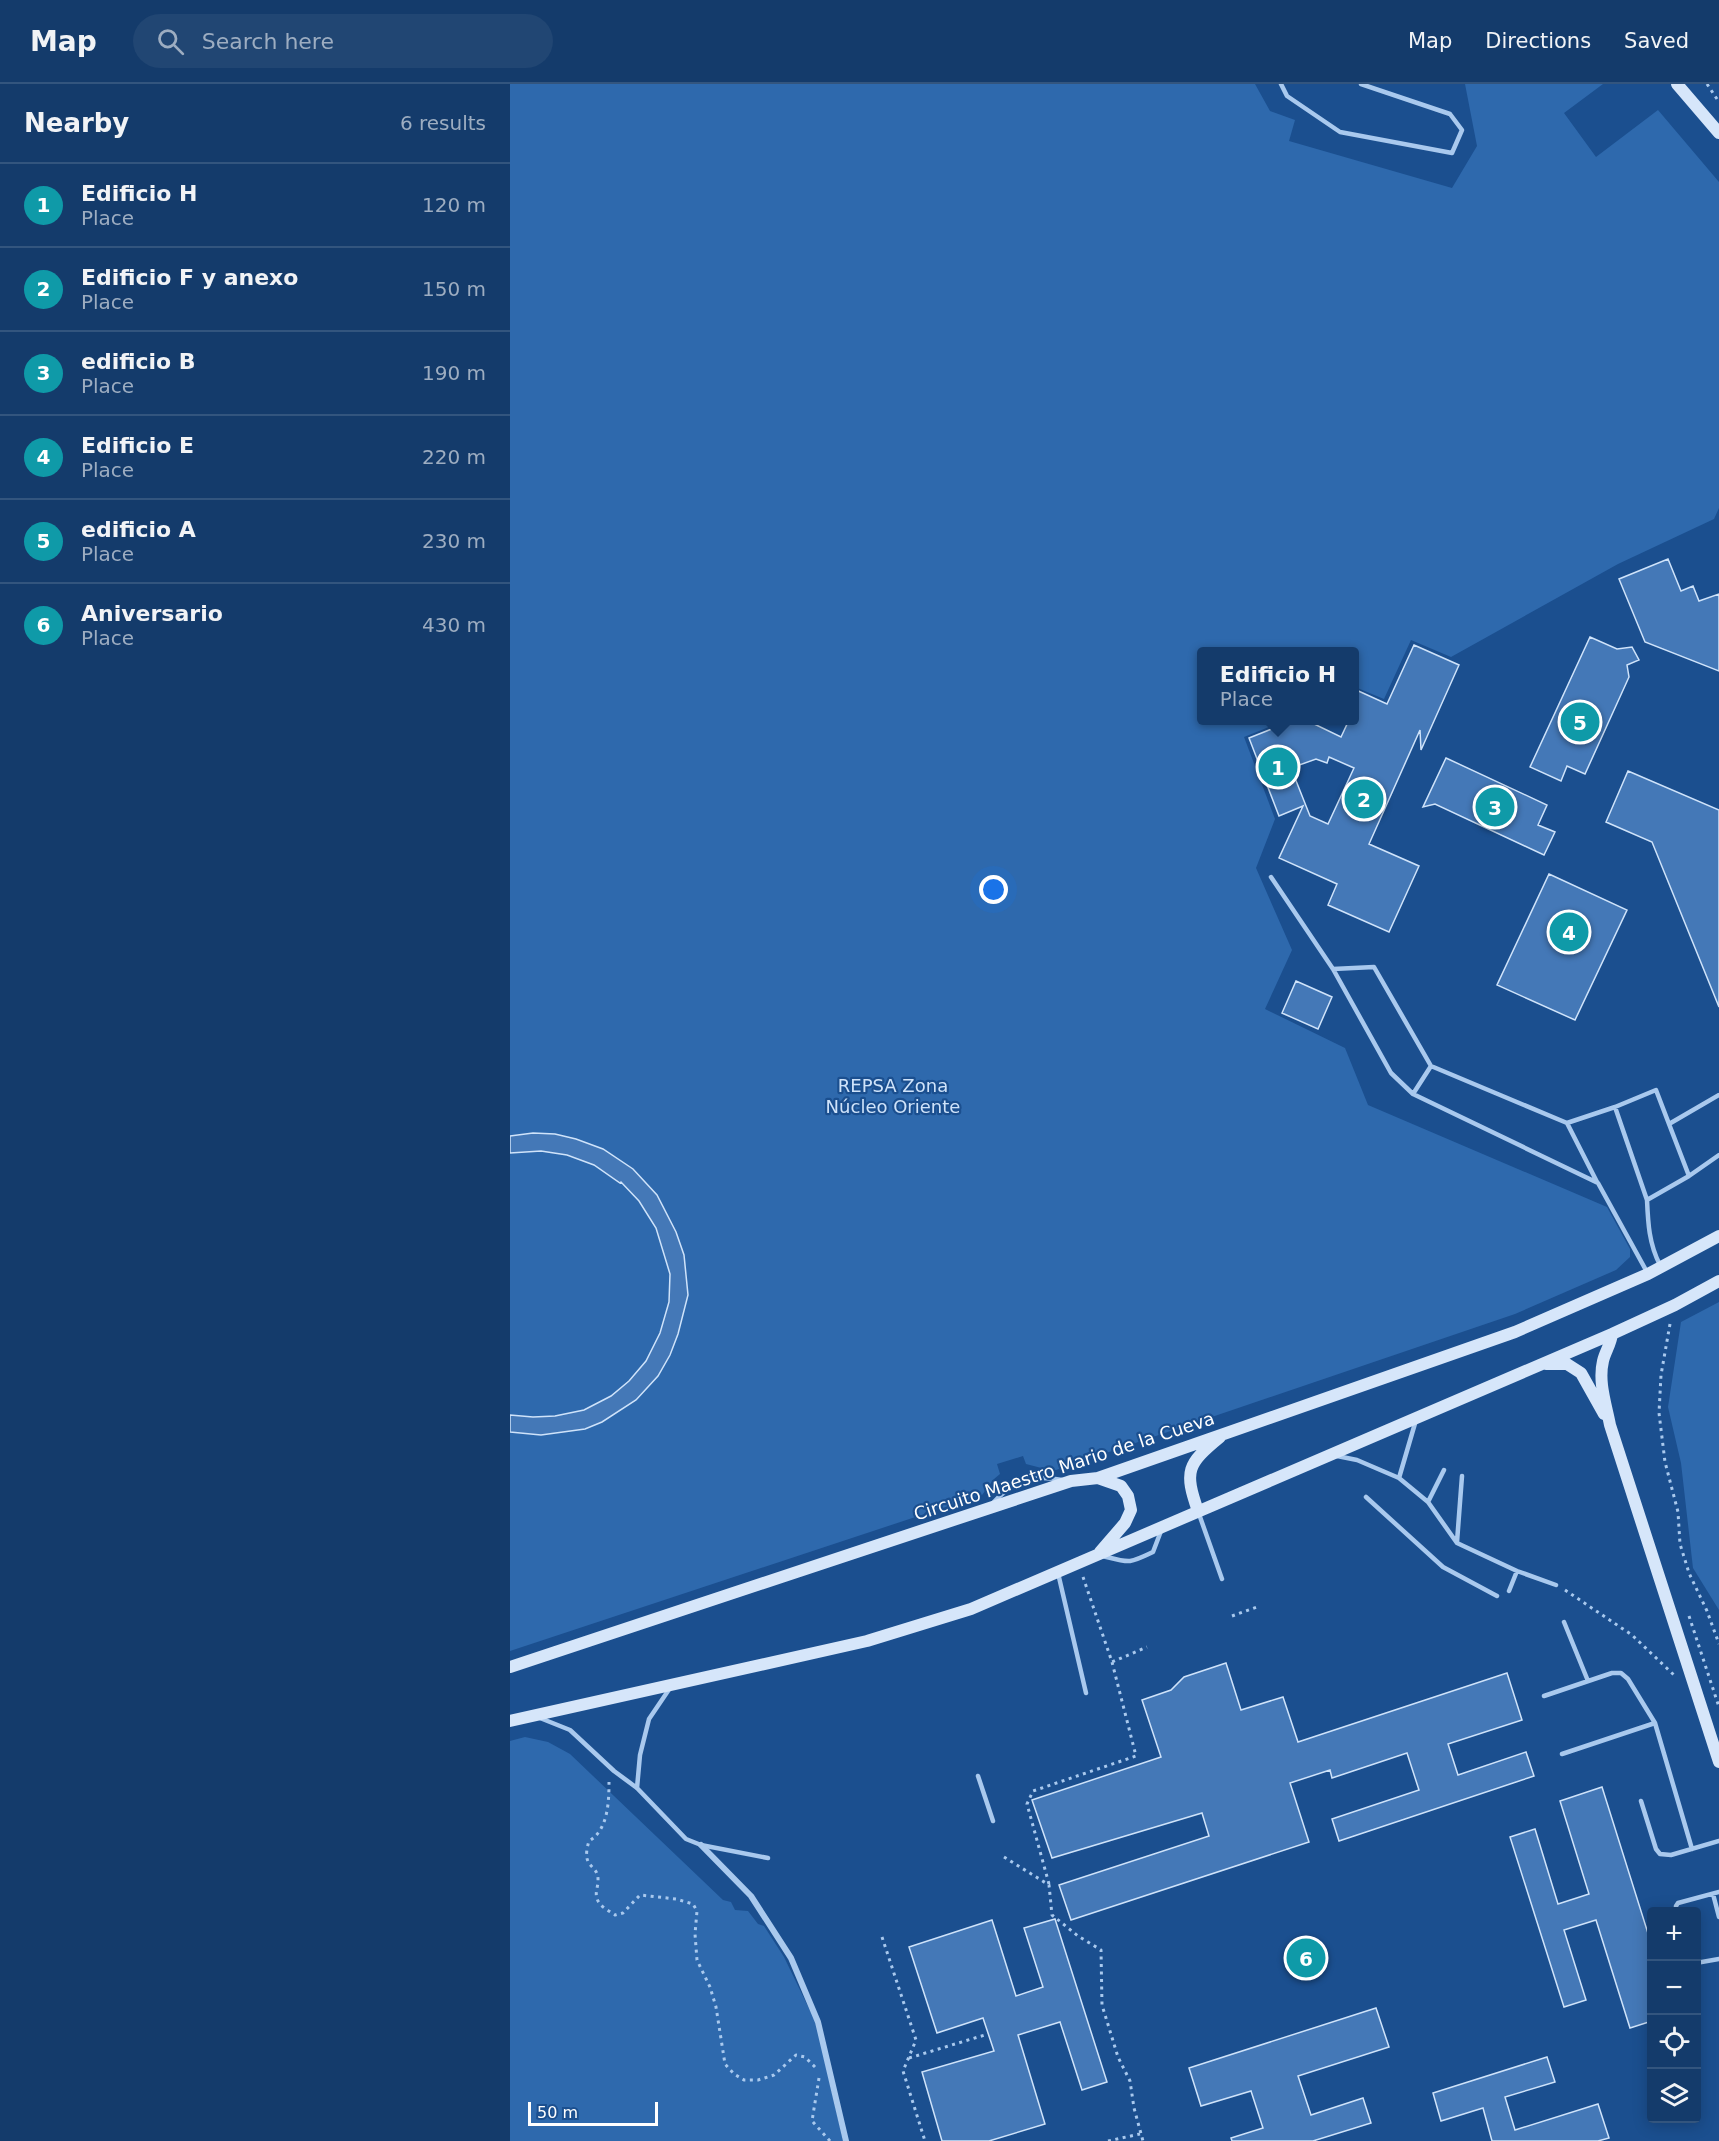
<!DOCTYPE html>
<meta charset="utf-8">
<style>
:root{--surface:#143b6b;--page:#214673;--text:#f1f3f6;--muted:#9dadc1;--line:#33557e;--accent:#8bbbb9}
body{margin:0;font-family:"DejaVu Sans",sans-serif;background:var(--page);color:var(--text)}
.controls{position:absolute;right:18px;bottom:18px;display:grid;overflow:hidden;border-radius:6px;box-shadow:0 3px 15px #0003}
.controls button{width:54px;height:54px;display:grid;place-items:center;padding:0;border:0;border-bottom:2px solid var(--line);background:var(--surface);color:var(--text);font:30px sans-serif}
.scale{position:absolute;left:18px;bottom:15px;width:130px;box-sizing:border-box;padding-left:6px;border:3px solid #fff;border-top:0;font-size:16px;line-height:21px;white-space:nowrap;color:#fff;-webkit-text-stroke:4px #1b4f8f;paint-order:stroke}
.you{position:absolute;left:484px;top:806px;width:21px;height:21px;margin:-15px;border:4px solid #fff;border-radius:50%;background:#1a73e8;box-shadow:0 0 0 9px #1a73e833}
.badge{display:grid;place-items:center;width:39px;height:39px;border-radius:50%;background:var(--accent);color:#fff;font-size:20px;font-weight:700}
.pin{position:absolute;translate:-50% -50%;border:3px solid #fff;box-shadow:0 2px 6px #0006}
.popup{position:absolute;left:687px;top:563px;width:162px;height:78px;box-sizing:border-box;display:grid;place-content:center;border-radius:6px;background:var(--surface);filter:drop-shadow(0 2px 4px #0005);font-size:20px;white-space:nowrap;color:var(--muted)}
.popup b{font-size:22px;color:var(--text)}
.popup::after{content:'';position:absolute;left:50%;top:100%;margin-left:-12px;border:12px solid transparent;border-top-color:var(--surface)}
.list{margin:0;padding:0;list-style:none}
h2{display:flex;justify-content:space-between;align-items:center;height:78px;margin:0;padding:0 24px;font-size:26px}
h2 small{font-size:20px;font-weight:400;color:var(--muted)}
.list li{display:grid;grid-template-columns:39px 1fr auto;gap:18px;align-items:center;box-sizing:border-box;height:84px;padding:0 24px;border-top:2px solid var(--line)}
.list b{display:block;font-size:22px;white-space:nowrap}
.list p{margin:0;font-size:20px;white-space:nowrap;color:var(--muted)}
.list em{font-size:20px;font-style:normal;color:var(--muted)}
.icon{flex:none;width:33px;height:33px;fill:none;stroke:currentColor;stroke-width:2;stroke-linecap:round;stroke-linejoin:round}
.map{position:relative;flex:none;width:1209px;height:2057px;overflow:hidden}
header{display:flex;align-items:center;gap:36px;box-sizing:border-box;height:84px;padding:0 30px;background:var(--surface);border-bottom:2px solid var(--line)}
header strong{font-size:28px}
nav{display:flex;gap:33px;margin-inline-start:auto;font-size:21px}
.search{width:420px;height:54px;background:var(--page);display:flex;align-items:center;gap:15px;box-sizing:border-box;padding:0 21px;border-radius:33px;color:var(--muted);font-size:22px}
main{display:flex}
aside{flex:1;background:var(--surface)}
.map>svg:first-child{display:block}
.green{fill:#2e69ad}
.building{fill:#4478b7;stroke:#cfe3fa;stroke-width:1.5;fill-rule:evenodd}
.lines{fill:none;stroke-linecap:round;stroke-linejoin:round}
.path{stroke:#a9c9ee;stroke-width:3;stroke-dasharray:3 4.5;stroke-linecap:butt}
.lane{stroke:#a9c9ee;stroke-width:4.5}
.street{stroke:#a9c9ee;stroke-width:6}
.secondary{stroke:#d6e6fa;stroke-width:12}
.labels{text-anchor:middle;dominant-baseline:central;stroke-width:4.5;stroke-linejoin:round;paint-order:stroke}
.park-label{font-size:18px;fill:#cfe3fa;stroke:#1b4f8f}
.street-label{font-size:18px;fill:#fff;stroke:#1b4f8f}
</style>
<header>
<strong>Map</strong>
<div class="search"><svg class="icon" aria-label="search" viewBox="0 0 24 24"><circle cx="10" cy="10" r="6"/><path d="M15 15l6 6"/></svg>Search here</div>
<nav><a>Map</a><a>Directions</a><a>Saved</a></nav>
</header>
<main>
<aside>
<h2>Nearby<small>6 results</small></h2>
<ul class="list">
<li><span class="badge" style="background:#0f9aa8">1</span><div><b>Edificio H</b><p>Place</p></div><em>120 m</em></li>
<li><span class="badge" style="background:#0f9aa8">2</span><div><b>Edificio F y anexo</b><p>Place</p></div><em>150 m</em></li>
<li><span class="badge" style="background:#0f9aa8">3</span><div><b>edificio B</b><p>Place</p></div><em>190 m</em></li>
<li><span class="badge" style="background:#0f9aa8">4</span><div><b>Edificio E</b><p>Place</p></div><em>220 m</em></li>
<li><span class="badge" style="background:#0f9aa8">5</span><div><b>edificio A</b><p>Place</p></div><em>230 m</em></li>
<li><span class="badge" style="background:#0f9aa8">6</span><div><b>Aniversario</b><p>Place</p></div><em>430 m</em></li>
</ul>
</aside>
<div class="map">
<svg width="1209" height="2057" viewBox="0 0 1209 2057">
<rect width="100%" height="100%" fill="#1b4f8f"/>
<path class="green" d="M0 0H745L760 27 785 36 779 57 942 104 967 62 955 0H1093L1054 29 1086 73 1148 26 1209 98V424L1204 435 1108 480 941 573 901 556 874 615 845 603 844 568H692V636L774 637 734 653 765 735 746 784 782 866 755 925 835 964 858 1021 1097 1123 1120 1165V1173L1106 1186 1005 1230 543 1387 516 1380 513 1372 487 1380 490 1390 484 1395 472 1411 0 1567Z
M1209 1218V1526L1183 1484 1171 1379 1158 1323 1171 1238Z
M15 1653 38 1658 60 1670 213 1816 221 1818 225 1826 238 1827 248 1840 254 1842 274 1873 306 1939 333 2057H0V1657Z"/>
<path class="building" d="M1158 475 1171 507 1183 502 1189 517 1209 510V587L1135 558 1109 495Z
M1080 553 1107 565 1122 563 1129 576 1117 581 1119 593 1075 690 1057 682 1051 697 1020 683Z
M904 561 949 581 911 666 910 646 859 760 909 782 879 848 818 821 827 800 769 774 793 722 769 732 739 654 777 639 778 636H796L831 653 839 636H844V605L877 620ZM819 673 844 684 818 740 800 732 781 684 806 675 817 679Z
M936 674 1037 721 1028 741 1045 748 1034 771 925 720 913 723Z
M1118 687 1209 726V923L1142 758 1096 738Z
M1039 790 1117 826 1065 936 987 901Z
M786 897 822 913 808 945 772 929Z
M23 1049 45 1050 66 1055 93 1065 123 1085 147 1111 166 1148 174 1171 178 1211 168 1250 160 1271 148 1292 126 1316 92 1338 75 1345 31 1351 0 1348V1331L23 1333 45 1332 74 1326 101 1312 119 1297 136 1277 150 1249 159 1218 160 1190 146 1144 129 1117 111 1098 110 1099 84 1081 57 1071 31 1067 0 1069V1052Z
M716 1579 731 1626 773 1613 788 1658 997 1589 1012 1636 938 1660 948 1691 1016 1668 1024 1692 829 1757 822 1735 909 1706 897 1669 822 1694 820 1686 780 1699 799 1758 561 1836 549 1801 699 1752 692 1729 542 1774 522 1716 651 1673 632 1616 661 1606 674 1593Z
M1092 1703 1142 1862V1937L1120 1944 1086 1836 1054 1846 1076 1916 1054 1923 1000 1753 1025 1745 1048 1820 1079 1810 1050 1717Z
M545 1835 597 1998 572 2006 550 1938 508 1951 535 2040 479 2057H432L412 1988 484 1967 473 1934 427 1949 399 1863 482 1836 506 1912 533 1903 514 1844Z
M866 1924 879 1963 788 1992 801 2031 853 2014 861 2039 803 2057H722L721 2054 753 2044 741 2007 691 2022 679 1984Z
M1037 1973 1045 1998 995 2013 1005 2046 1088 2020 1099 2054 1088 2057H982L973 2024 931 2037 923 2009Z"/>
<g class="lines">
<path class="path" d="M1197 0 1209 18
M1160 1240 1151 1291 1149 1329 1155 1378 1168 1428 1170 1460 1179 1489 1197 1527 1209 1560
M573 1493 602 1578 637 1563
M1055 1506 1122 1551 1165 1592
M722 1532 747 1523
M1179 1532 1209 1623
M99 1698C99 1718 98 1746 79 1757 70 1786 89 1779 88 1797 88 1805 83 1811 90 1820 93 1824 101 1828 105 1831L113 1829 130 1811 166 1815 183 1820 187 1827 185 1850 187 1876 200 1903 206 1923 215 1980 224 1990 234 1996H248L264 1991 286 1971 295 1973 305 1983
M494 1773 539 1801 542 1831 568 1852 591 1866 592 1921 608 1973 620 1997 624 2024 633 2057
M539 1800 517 1720 523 1707 626 1672 602 1578
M372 1853 406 1956 393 1987 415 2057
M399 1974 478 1950
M309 1994 302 2037 320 2057
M598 2057 630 2050"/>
<path class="lane" d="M771 0 777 12 830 48 942 69 952 46 940 30 851 0
M761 793 823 885 881 989 903 1010 1088 1099 1137 1188
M823 885 864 883 921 982 1057 1039 1105 1023 1146 1006 1159 1040 1209 1011
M903 1010 921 982
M1105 1023 1137 1116
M1057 1039 1087 1098
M1159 1040 1179 1092
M1150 1181C1139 1160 1138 1139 1137 1116L1179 1092 1209 1071
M827 1372 847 1376 889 1394 918 1418 947 1459 1007 1487 1046 1501
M889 1394 906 1336
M856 1413 933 1483 987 1512
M918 1418 934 1386
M483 1419C504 1396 521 1390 552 1396
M689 1430 712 1495
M947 1458 952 1392
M593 1472C620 1479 618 1480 643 1468L651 1447
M548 1489 576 1609
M999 1507 1007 1487
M1054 1538 1078 1597
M1034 1612 1102 1589H1111L1118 1595 1145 1639 1182 1765
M30 1634 60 1646 104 1687 127 1704 176 1755 191 1761 258 1774
M1052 1670 1145 1639
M468 1692 483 1737
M127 1704 130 1671 139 1635 160 1604
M1131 1717 1146 1765 1150 1770 1161 1771 1209 1757
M1203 1810 1209 1833
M1166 1828V1822L1168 1819 1209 1808
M1186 1879 1209 1875"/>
<path class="street" d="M191 1761 241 1812 281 1874 308 1938 336 2057"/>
<path class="secondary" d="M1167 0 1209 49
M1102 1250C1101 1260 1095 1268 1093 1277 1088 1298 1096 1320 1100 1341L1209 1678
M1036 1280H1057L1071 1289 1094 1330
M588 1394 611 1402 618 1412 621 1426 615 1439 590 1468
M688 1427C674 1387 677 1380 710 1353
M0 1583 561 1397 588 1394 1005 1248 1138 1190 1209 1152
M0 1637 357 1557 461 1525 1102 1250 1165 1221 1209 1197"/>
</g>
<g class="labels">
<g class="park-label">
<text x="383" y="1001">REPSA Zona<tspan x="383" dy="21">Núcleo Oriente</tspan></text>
</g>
<g class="street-label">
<text transform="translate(554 1382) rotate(-18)">Circuito Maestro Mario de la Cueva</text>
</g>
</g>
</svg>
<div class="controls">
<button>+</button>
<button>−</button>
<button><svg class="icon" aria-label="locate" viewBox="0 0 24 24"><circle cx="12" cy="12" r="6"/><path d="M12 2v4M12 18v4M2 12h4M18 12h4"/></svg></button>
<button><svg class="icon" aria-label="layers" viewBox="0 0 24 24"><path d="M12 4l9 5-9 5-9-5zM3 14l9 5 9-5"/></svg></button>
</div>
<div class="scale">50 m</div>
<div class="you"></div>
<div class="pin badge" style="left:768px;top:683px;background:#0f9aa8">1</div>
<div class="popup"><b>Edificio H</b>Place</div>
<div class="pin badge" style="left:854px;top:715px;background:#0f9aa8">2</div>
<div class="pin badge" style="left:985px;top:723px;background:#0f9aa8">3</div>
<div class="pin badge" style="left:1059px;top:848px;background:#0f9aa8">4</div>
<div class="pin badge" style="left:1070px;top:638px;background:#0f9aa8">5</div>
<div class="pin badge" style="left:796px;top:1874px;background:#0f9aa8">6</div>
</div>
</main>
